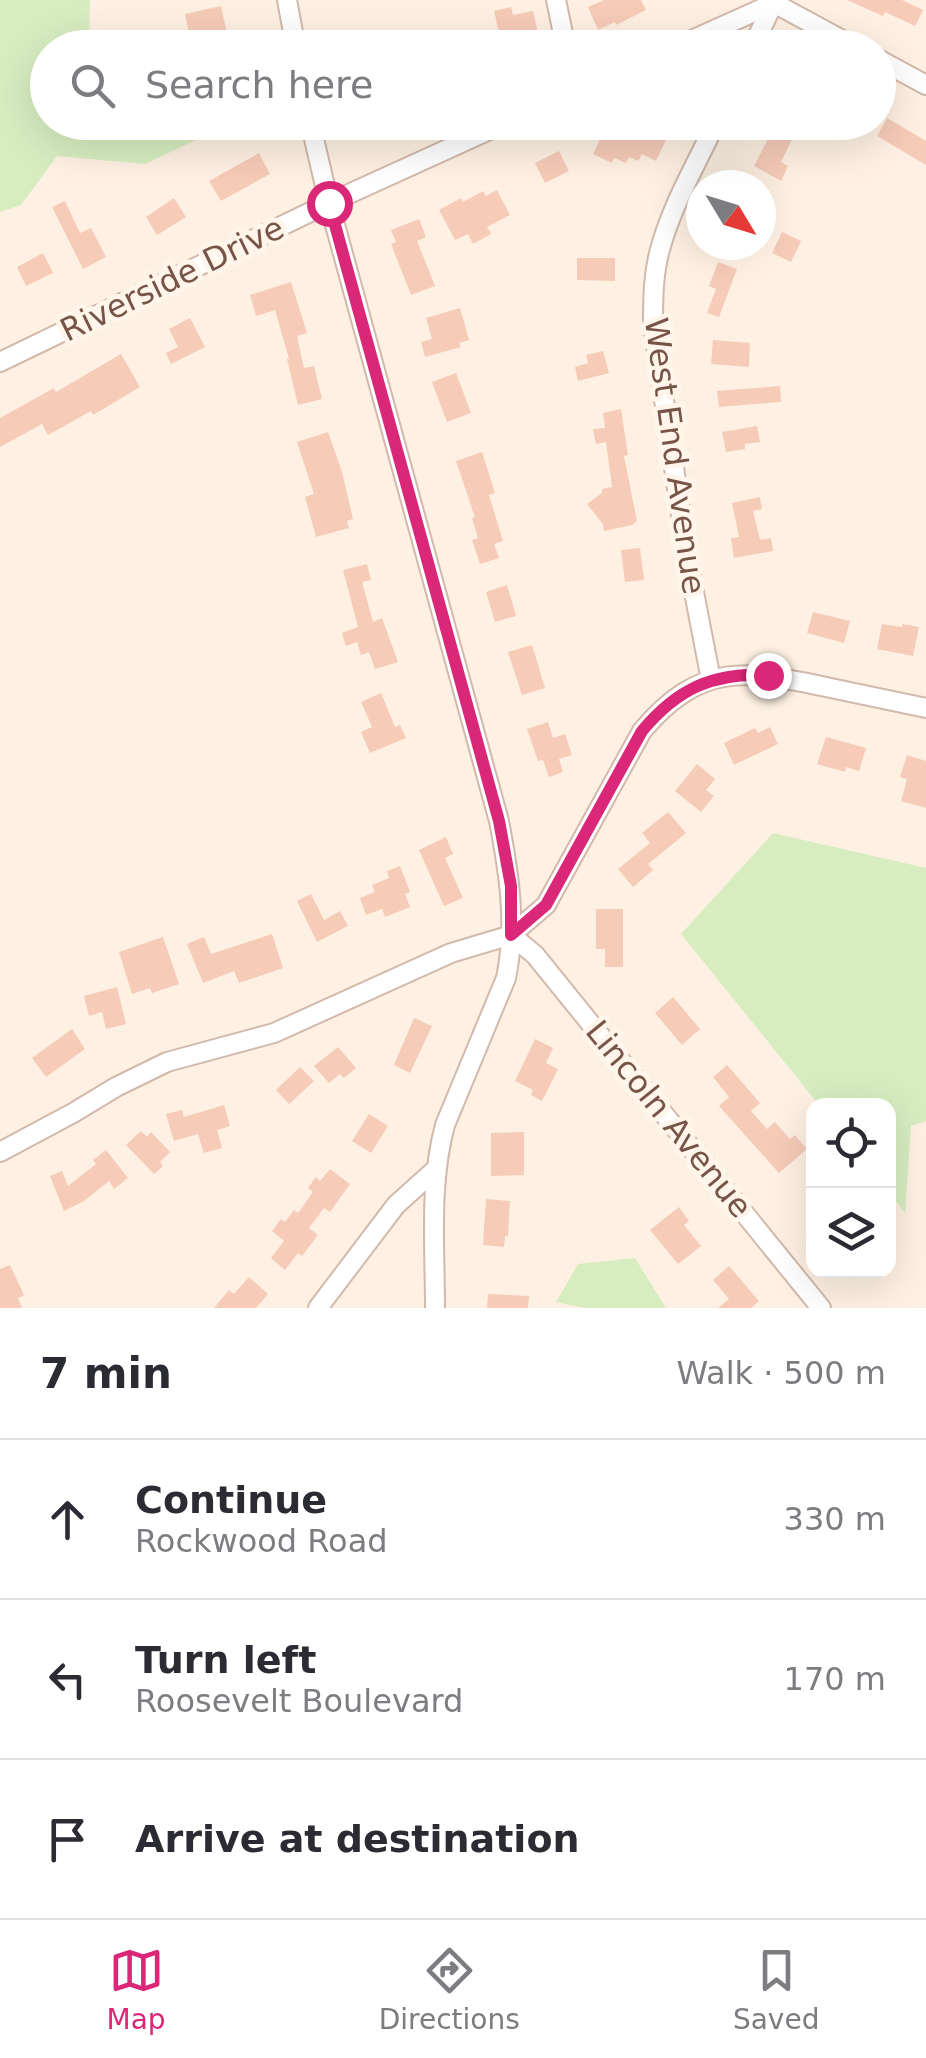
<!DOCTYPE html>
<meta charset="utf-8">
<style>
:root{--surface:#fff;--page:#f2f2f3;--text:#2b2b33;--muted:#7c7c81;--line:#e1e1e2;--accent:#db2777}
body{margin:0;font-family:"DejaVu Sans",sans-serif;background:var(--page);color:var(--text)}
.controls{position:absolute;right:30px;bottom:30px;display:grid;overflow:hidden;border-radius:20px;box-shadow:0 10px 40px #0002}
.controls button{width:90px;height:90px;display:grid;place-items:center;padding:0;border:0;border-bottom:2px solid var(--line);background:var(--surface);color:var(--text);font:50px sans-serif}
.compass{position:absolute;left:686px;top:170px;width:90px;height:90px;border-radius:50%;background:var(--surface);box-shadow:0 10px 40px #0002;rotate:128deg}
.stop{position:absolute;width:30px;height:30px;margin:-22px;border:8px solid #db2777;border-radius:50%;background:#fff}
.stop.end{background:#db2777;border-color:#fff;box-shadow:0 2px 10px #0008}
.list{margin:0;padding:0;list-style:none}
h2{display:flex;justify-content:space-between;align-items:center;height:130px;margin:0;padding:0 40px;font-size:42px}
h2 small{font-size:32px;font-weight:400;color:var(--muted)}
.list li{display:grid;grid-template-columns:65px 1fr auto;gap:30px;align-items:center;box-sizing:border-box;height:160px;padding:0 40px;border-top:2px solid var(--line)}
.list b{display:block;font-size:38px;white-space:nowrap}
.list p{margin:0;font-size:32px;white-space:nowrap;color:var(--muted)}
.list em{font-size:32px;font-style:normal;color:var(--muted)}
.icon{flex:none;width:55px;height:55px;fill:none;stroke:currentColor;stroke-width:2;stroke-linecap:round;stroke-linejoin:round}
.map{position:relative;flex:none;width:926px;height:1308px;overflow:hidden}
.search{position:absolute;background:var(--surface);box-shadow:0 10px 40px #0002;left:30px;right:30px;top:30px;height:110px;display:flex;align-items:center;gap:25px;box-sizing:border-box;padding:0 35px;border-radius:55px;color:var(--muted);font-size:38px}
.sheet{height:610px;background:var(--surface)}
nav{display:flex;justify-content:space-around;align-items:center;box-sizing:border-box;height:140px;border-top:2px solid var(--line);background:var(--surface);font-size:28px;color:var(--muted)}
nav a{display:grid;justify-items:center;gap:5px}
nav .on{color:var(--accent)}
.map>svg:first-child{display:block}
.green{fill:#d7edc0}
.building{fill:#f6cbb8}
.lines{fill:none;stroke-linecap:round;stroke-linejoin:round}
.minor-casing{stroke:#d2b9ab;stroke-width:22}
.minor{stroke:#fff;stroke-width:18}
.route{stroke:#db2777;stroke-width:12}
.labels{text-anchor:middle;dominant-baseline:central;stroke-width:10;stroke-linejoin:round;paint-order:stroke}
.street-label{font-size:32px;fill:#785447;stroke:#fff5eb}
</style>
<div class="map">
<svg width="926" height="1308" viewBox="0 0 926 1308">
<rect width="100%" height="100%" fill="#fef1e3"/>
<path class="green" d="M0 0H90L89 42 167 30 172 47 48 48V122L191 123 196 140 145 164 57 156 21 205 0 212Z
M773 833 926 868V1121L911 1126 905 1213 889 1192 888 1106 819 1105 681 934Z
M635 1258 666 1308H584L556 1302 578 1264Z"/>
<path class="building" d="M604 0H641L646 10 616 25 615 22 598 30 588 7Z
M847 0H902L923 10 915 26 885 12 883 16Z
M221 6 230 48H192L185 14Z
M511 7 513 15 533 11 538 33 501 41 494 11Z
M887 118 926 141V165L877 136Z
M205 122H263L264 127 209 140Z
M625 122H630L666 140 656 161 642 154 638 161 629 157 626 163 614 158 612 163 593 154 604 131Z
M767 122H790L798 127 781 162 788 166 781 181 754 166 770 135 762 131Z
M559 151 569 171 545 183 535 163Z
M259 153 270 174 221 201 209 181Z
M497 190 510 215 487 227 491 234 473 244 468 234 455 240 439 210 461 198 463 202 483 191 486 196Z
M174 198 186 217 157 235 146 217Z
M65 201 80 233 91 228 106 257 83 269 52 207Z
M419 219 426 237 417 241 435 286 411 295 391 244 396 242 391 230Z
M782 232 801 241 791 262 772 253Z
M43 253 53 273 26 286 17 267Z
M577 258H615V281L577 280Z
M718 262 737 269 719 317 707 313 716 289 709 286Z
M291 282 307 333 297 336 304 368 314 366 322 399 298 405 287 359H289L275 310 256 316 250 295Z
M460 308 469 340 459 343 461 347 425 357 421 342 432 339 426 318Z
M190 318 205 347 171 364 166 353 178 347 169 329Z
M713 340 750 343 749 367 711 364Z
M603 351 609 373 578 381 575 367 588 363 586 355Z
M121 354 140 387 93 415 91 411 48 435 42 424 0 447V418L54 388 56 392Z
M456 373 471 413 447 422 432 382Z
M780 386 781 402 719 407 717 391Z
M621 409 628 455 624 456 637 521 632 525 604 531 603 524 587 504 602 493V489L612 487 606 442 596 444 593 429 605 428 603 413Z
M757 426 760 442 745 444V449L726 452 722 432Z
M328 432 342 472 353 519 347 521 349 528 316 537 305 497 314 494 297 442Z
M482 452 495 493 489 495 503 541 494 544 499 558 480 564 472 540 478 538 472 518 475 517 456 461Z
M760 497 762 509 753 511 760 540 771 538 773 551 734 558 731 538 739 537 732 503Z
M640 548 644 580 625 582 621 550Z
M367 564 371 580 362 582 373 622 382 618 398 662 375 669 369 652 361 655 357 642 346 646 342 633 358 627 343 570Z
M507 585 516 616 495 622 486 592Z
M813 612 850 621 844 643 807 633Z
M882 624 902 627V624L919 627 913 656 877 649Z
M532 645 545 688 522 695 508 652Z
M381 693 395 727 400 725 406 738 370 753 361 732 372 727 361 702Z
M548 722 553 738 565 734 572 755 559 759 563 772 549 777 543 760 538 761 527 729Z
M770 727 778 744 734 765 724 743 755 728 758 733Z
M826 737 866 748 859 771 846 767 845 772 817 764Z
M907 755 926 761V808L901 801 907 779 900 777Z
M697 764 715 779 706 790 714 796 701 812 675 791Z
M668 812 686 833 648 864 653 870 633 887 618 869 650 843 642 833Z
M446 837 453 854 445 858 463 898 444 906 419 850Z
M400 866 410 892 405 894 410 907 385 917 382 909 366 915 360 898 375 892 372 885 389 878 387 871Z
M311 894 324 920 340 911 348 926 317 942 297 901Z
M596 909H623V967H605V949H596Z
M272 934 283 968 239 983 234 971 203 983 187 944 204 937 211 954Z
M163 937 179 984 152 993 150 988 132 994 119 952Z
M117 987 126 1024 106 1029 102 1012 89 1016 84 996Z
M673 997 700 1029 682 1045 655 1013Z
M414 1018 432 1026 410 1073 394 1065Z
M72 1029 85 1049 46 1077 32 1058Z
M535 1039 553 1048 546 1063 558 1069 542 1101 531 1095 533 1090 515 1081Z
M338 1047 356 1068 344 1078 340 1074 329 1083 314 1066Z
M727 1065 760 1103 751 1111 767 1129 775 1122 790 1139 795 1135 807 1149 779 1173 719 1106 729 1097 713 1077Z
M300 1067 314 1081 289 1104 276 1090Z
M224 1105 230 1126 217 1130 222 1148 204 1153 198 1134 174 1141 166 1114 182 1110 184 1117Z
M369 1114 388 1126 371 1153 352 1141Z
M141 1131 147 1137 151 1132 170 1152 160 1162 163 1166 154 1174 126 1145Z
M524 1132V1175L491 1176V1133Z
M106 1150 128 1178 114 1189 109 1181 84 1201 64 1211 50 1176 62 1171 68 1186 96 1164 93 1160Z
M330 1169 350 1184 330 1212 324 1208 309 1228 318 1235 302 1256 298 1253 285 1270 271 1258 284 1241 272 1231 281 1219 285 1222 294 1210 298 1213 313 1192 308 1188 316 1177 320 1181Z
M486 1199 510 1201 508 1236H505L504 1247 483 1245Z
M679 1207 689 1221 684 1225 701 1246 678 1264 650 1230Z
M10 1265 24 1295 18 1298 22 1308H0V1269Z
M729 1266 759 1301 751 1308H718L729 1299 713 1280Z
M249 1277 268 1294 256 1308H214L229 1290 234 1294Z
M488 1294 529 1296 528 1308H487Z"/>
<g class="lines">
<defs>
<path id="minor" d="M287 0 296 48
M556 0 566 48
M674 48 774 3 857 48
M752 48 775 0
M878 59 926 85
M310 122 329 203 499 821C509 873 517 925 506 978L445 1125C429 1184 435 1247 435 1308
M0 362 329 203 507 122
M711 680 687 556 653 325C653 299 653 272 661 246 673 203 697 163 716 122
M511 935 535 955 821 1308
M0 1152 73 1113 116 1087 167 1062 274 1033 451 953 511 935 546 905 642 731C700 662 746 670 826 687 859 694 893 701 926 708
M318 1308 396 1205 436 1169"/>
</defs>
<use href="#minor" class="minor-casing"/>
<use href="#minor" class="minor"/>
</g>
<g class="lines">
<path class="route" d="M329 203 499 821 511 886V935L546 905 642 731C677 689 713 672 768 675"/>
</g>
<g class="labels">
<g class="street-label">
<text transform="translate(172 279) rotate(-26)">Riverside Drive</text>
<text transform="translate(675 456) rotate(82)">West End Avenue</text>
<text transform="translate(669 1119) rotate(51)">Lincoln Avenue</text>
</g>
</g>
</svg>
<div class="controls">
<button><svg class="icon" aria-label="locate" viewBox="0 0 24 24"><circle cx="12" cy="12" r="6"/><path d="M12 2v4M12 18v4M2 12h4M18 12h4"/></svg></button>
<button><svg class="icon" aria-label="layers" viewBox="0 0 24 24"><path d="M12 4l9 5-9 5-9-5zM3 14l9 5 9-5"/></svg></button>
</div>
<svg class="compass" viewBox="-18 -18 36 36"><path d="M0-13l5 13h-10z" fill="#e53935"/><path d="M0 13l5-13h-10z" fill="#7c7c81"/></svg>
<div class="stop" style="left:329px;top:203px"></div>
<div class="stop end" style="left:768px;top:675px"></div>
<div class="search"><svg class="icon" aria-label="search" viewBox="0 0 24 24"><circle cx="10" cy="10" r="6"/><path d="M15 15l6 6"/></svg>Search here</div>
</div>
<section class="sheet">
<h2>7 min<small>Walk · 500 m</small></h2>
<ul class="list">
<li><svg class="icon" aria-label="ahead" viewBox="0 0 24 24"><path d="M12 20V5M6 11l6-6 6 6"/></svg><div><b>Continue</b><p>Rockwood Road</p></div><em>330 m</em></li>
<li><svg class="icon" aria-label="left" viewBox="0 0 24 24"><path d="M17 20v-9H6M10 6l-5 5 5 5"/></svg><div><b>Turn left</b><p>Roosevelt Boulevard</p></div><em>170 m</em></li>
<li><svg class="icon" aria-label="arrive" viewBox="0 0 24 24"><path d="M6 21V4h12l-3 4 3 4H6"/></svg><div><b>Arrive at destination</b></div></li>
</ul>
</section>
<nav>
<a class="on"><svg class="icon" aria-label="map" viewBox="0 0 24 24"><path d="M3 6l6-2 6 2 6-2v14l-6 2-6-2-6 2zM9 4v14M15 6v14"/></svg>Map</a>
<a><svg class="icon" aria-label="directions" viewBox="0 0 24 24"><path d="M12 3l9 9-9 9-9-9zM9 14v-3h6M13 9l2 2-2 2"/></svg>Directions</a>
<a><svg class="icon" aria-label="saved" viewBox="0 0 24 24"><path d="M7 4h10v16l-5-4-5 4z"/></svg>Saved</a>
</nav>
